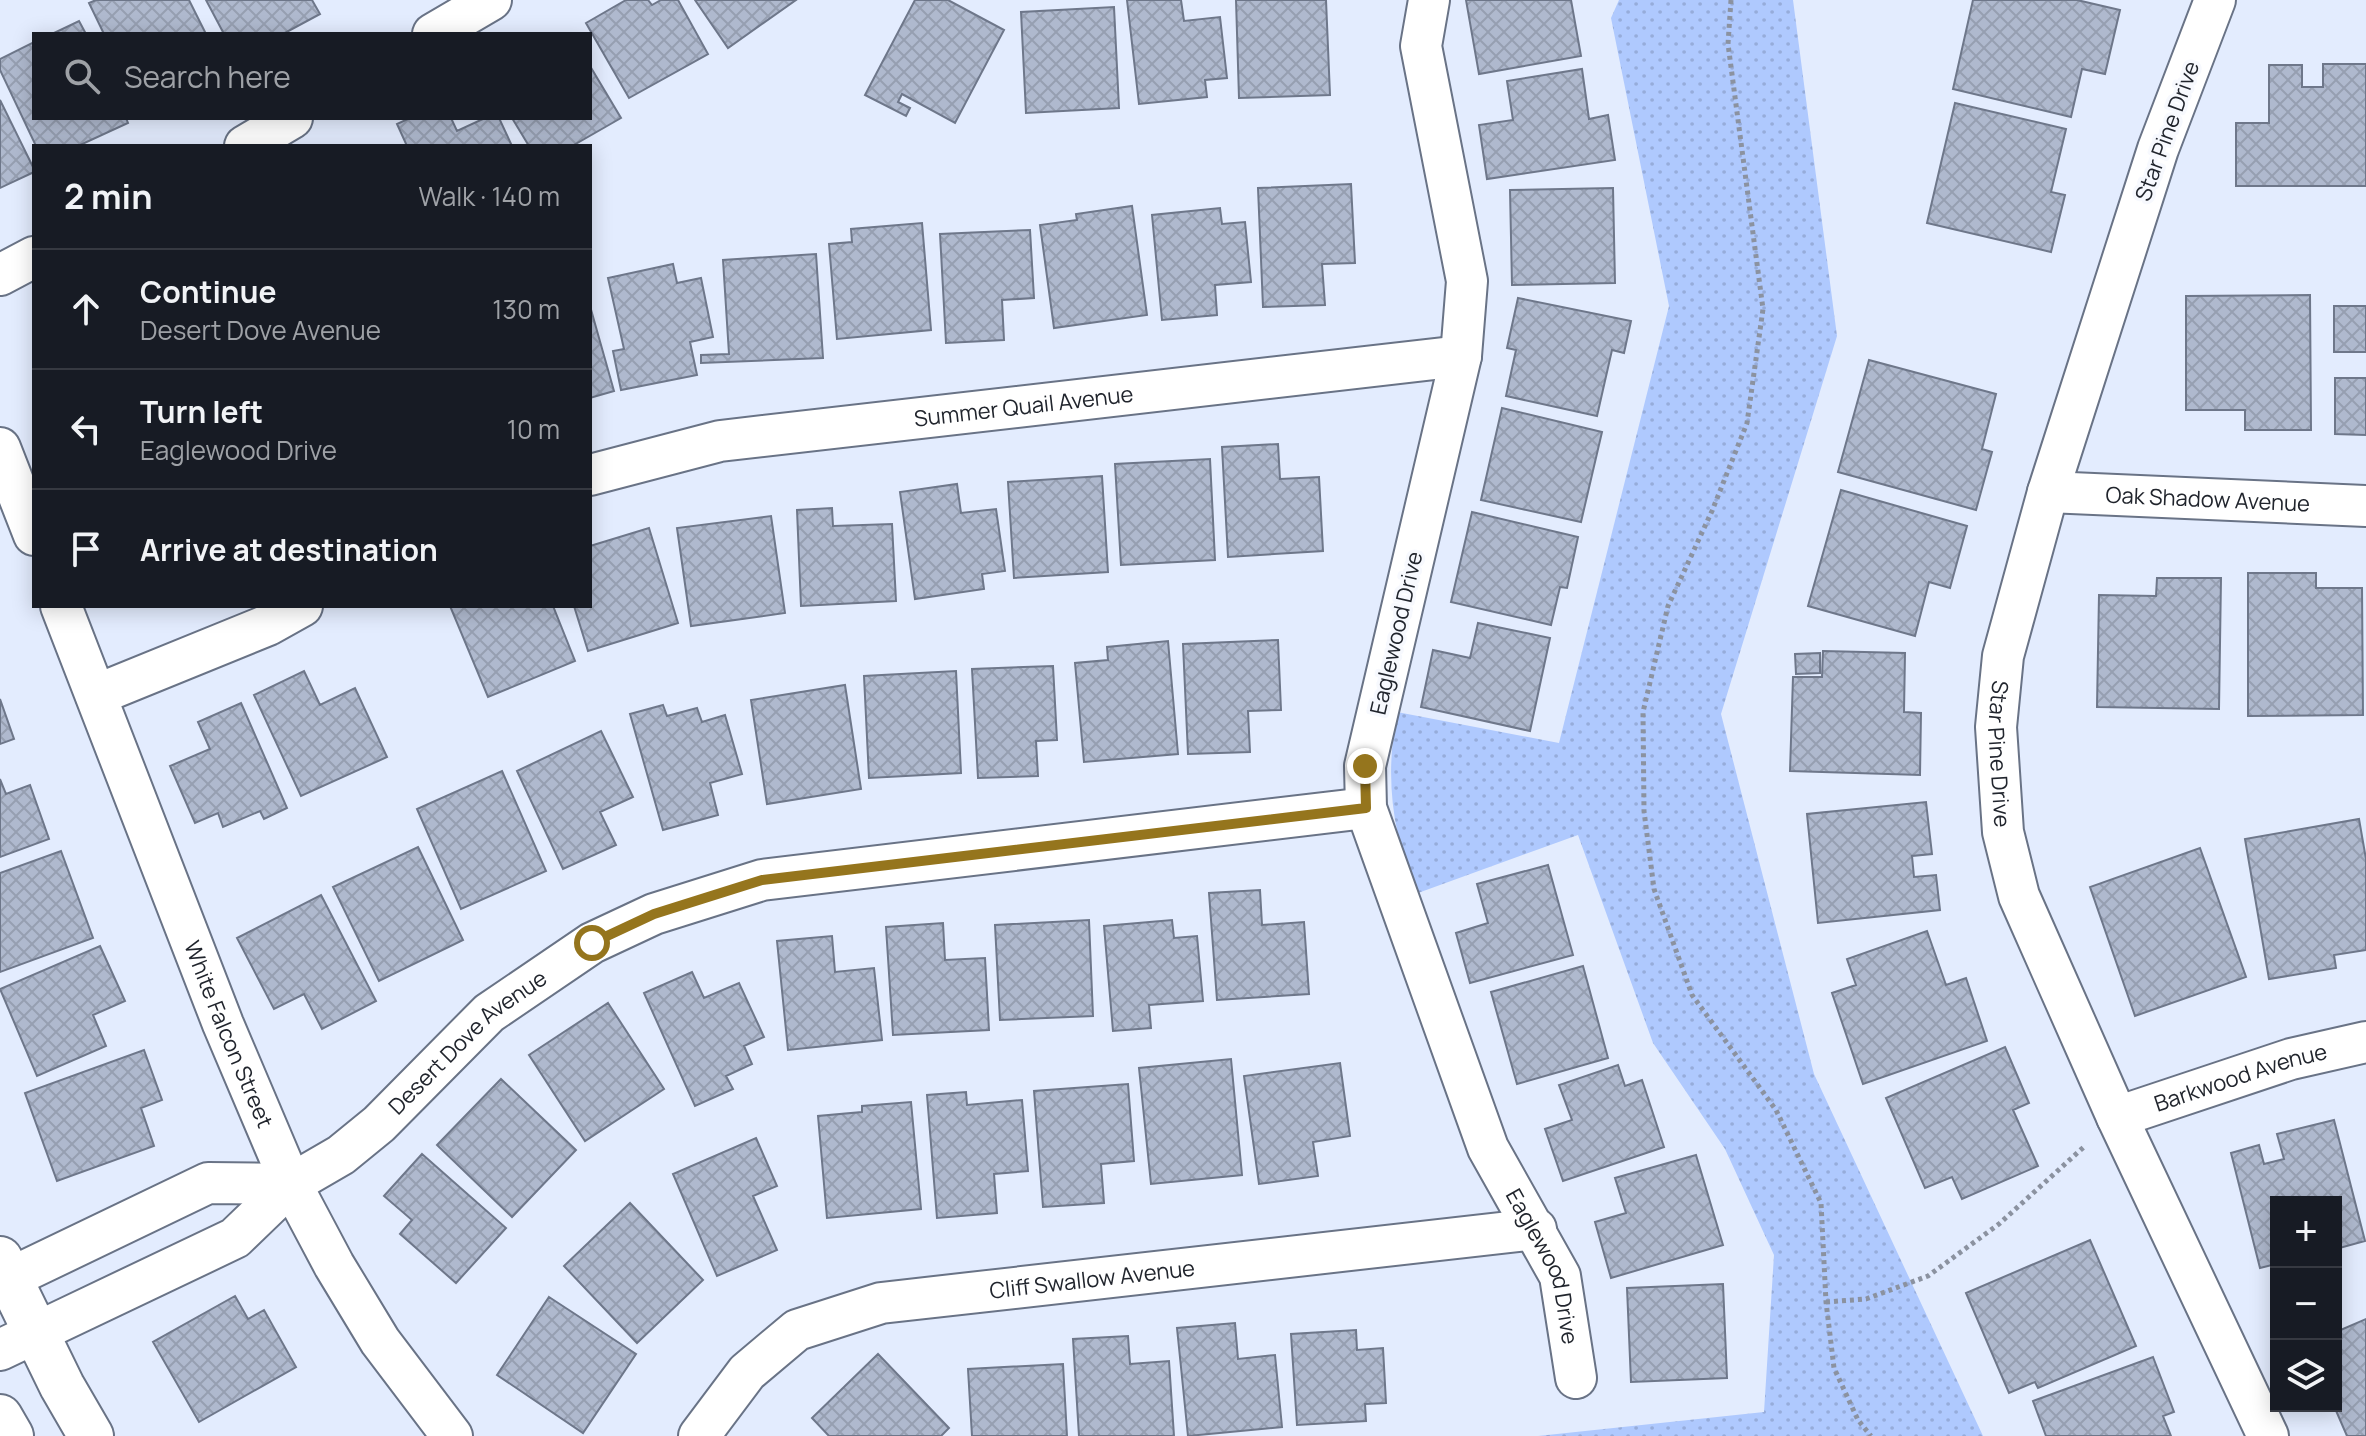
<!DOCTYPE html>
<meta charset="utf-8">
<style>
:root{--surface:#171b24;--page:#242831;--text:#f1f3f6;--muted:#9ea1a6;--line:#363941}
body{margin:0;font-family:Manrope,sans-serif;background:var(--page);color:var(--text)}
.controls{position:absolute;right:24px;bottom:24px;display:grid;overflow:hidden;border-radius:0px;box-shadow:0 4px 20px #0003}
.controls button{width:72px;height:72px;display:grid;place-items:center;padding:0;border:0;border-bottom:2px solid var(--line);background:var(--surface);color:var(--text);font:40px sans-serif}
.stop{position:absolute;width:24px;height:24px;margin:-18px;border:6px solid #95751d;border-radius:50%;background:#fff}
.stop.end{background:#95751d;border-color:#fff;box-shadow:0 2px 8px #0008}
.list{margin:0;padding:0;list-style:none}
h2{display:flex;justify-content:space-between;align-items:center;height:104px;margin:0;padding:0 32px;font-size:34px}
h2 small{font-size:26px;font-weight:400;color:var(--muted)}
.list li{display:grid;grid-template-columns:52px 1fr auto;gap:24px;align-items:center;box-sizing:border-box;height:120px;padding:0 32px;border-top:2px solid var(--line)}
.list b{display:block;font-size:30px;white-space:nowrap}
.list p{margin:0;font-size:26px;white-space:nowrap;color:var(--muted)}
.list em{font-size:26px;font-style:normal;color:var(--muted)}
.icon{flex:none;width:44px;height:44px;fill:none;stroke:currentColor;stroke-width:2;stroke-linecap:round;stroke-linejoin:round}
.map{position:relative;flex:none;width:2366px;height:1436px;overflow:hidden}
.search{position:absolute;background:var(--surface);box-shadow:0 4px 20px #0003;left:32px;top:32px;width:560px;height:88px;display:flex;align-items:center;gap:20px;box-sizing:border-box;padding:0 28px;border-radius:0px;color:var(--muted);font-size:30px}
.panel{position:absolute;background:var(--surface);box-shadow:0 4px 20px #0003;left:32px;top:144px;width:560px;height:464px;border-radius:0px}
.map>svg:first-child{display:block}
.green{fill:url(#green-dots)}
.building{fill:url(#building-cross-hatch);stroke:#6e778a;stroke-width:2}
.lines{fill:none;stroke-linecap:round;stroke-linejoin:round}
.street-casing{stroke:#697386;stroke-width:44}
.secondary-casing{stroke:#697386;stroke-width:48}
.path{stroke:#8b92a0;stroke-width:5;stroke-dasharray:4 4;stroke-linecap:butt}
.street{stroke:#fff;stroke-width:40}
.secondary{stroke:#fff;stroke-width:44}
.route{stroke:#95751d;stroke-width:10}
.labels{text-anchor:middle;dominant-baseline:central;stroke-width:7;stroke-linejoin:round;paint-order:stroke}
.street-label{font-size:22px;fill:#21252d;stroke:#f7f9fe}
</style>
<div class="map">
<svg width="2366" height="1436" viewBox="0 0 2366 1436">
<defs>
<pattern id="green-dots" width="8" height="8" patternUnits="userSpaceOnUse" patternTransform="scale(2)"><rect width="8" height="8" fill="#afc9fe"/><path d="M2 2h.1M6 6h.1" fill="none" stroke="#96acda" stroke-width="1.8" stroke-linecap="round"/></pattern>
<pattern id="building-cross-hatch" width="8" height="8" patternUnits="userSpaceOnUse" patternTransform="scale(2)"><rect width="8" height="8" fill="#afb9ce"/><path d="M0 0l8 8M0 8l8-8" fill="none" stroke="#969fb1"/></pattern>
</defs>
<rect width="100%" height="100%" fill="#e3ecfe"/>
<path class="green" d="M1619 0H1793L1837 336 1721 714 1814 1074 1983 1436H1538L1764 1412 1774 1255 1725 1149 1653 1043 1578 835 1418 893C1391 834 1385 776 1397 712L1559 743 1669 306 1611 18Z"/>
<path class="building" d="M96 0H189L206 34H104L89 3Z
M206 0H312L320 14 283 34H224Z
M626 0H648L652 5 661 0H678L708 54 629 98 586 23Z
M695 0H796L728 48Z
M915 0H948L1004 30 955 123 902 94 898 102 910 108 906 116 865 95Z
M1127 0H1181L1184 21 1220 17 1227 78 1205 80 1207 97 1139 104Z
M1236 0H1326L1330 95 1239 98Z
M1466 0H1571L1581 56 1479 74Z
M1973 0H2077L2120 10 2105 74 2082 69 2071 117 1953 89Z
M1114 7 1119 108 1026 113 1021 12Z
M79 21 86 34H52Z
M34 42V118H126L128 123 78 146H36L0 70V59Z
M2323 64H2366V186H2236V123H2269V65H2302V87H2323Z
M590 66 621 118 572 146H529L512 118H590Z
M1582 69 1589 119 1608 115 1615 160 1487 179 1479 125 1513 120 1507 81Z
M0 100 34 169V172L0 188Z
M1955 103 2066 129 2051 192 2065 195 2051 252 1927 223Z
M410 118H451L457 131 485 118H499L512 146H407L397 124Z
M1351 184 1355 263 1322 264 1325 305 1263 307 1258 188Z
M1613 188 1615 283 1512 285 1510 190Z
M1132 206 1147 315 1054 328 1040 225 1077 220 1076 214Z
M1220 208 1222 224 1245 222 1251 282 1215 285 1217 315 1162 320 1152 215Z
M922 223 931 330 837 339 829 244 852 242 851 229Z
M1030 230 1034 298 1002 300 1004 340 946 343 940 234Z
M816 254 823 358 701 363V355L729 354 723 260Z
M673 264 677 283 701 278 713 337 690 342 697 375 621 390 613 351 624 349 608 278Z
M2310 295 2311 430H2245V410H2186V296Z
M1518 298 1631 321 1624 353 1612 350 1597 416 1506 396 1516 350 1507 348Z
M590 306 614 391 590 398Z
M2334 306H2366V352H2334Z
M1869 360 1996 394 1982 449 1992 452 1976 510 1838 472Z
M2335 378H2366V435L2335 434Z
M1502 408 1602 432 1581 522 1481 500Z
M1278 444 1280 479 1319 477 1323 551 1228 557 1222 447Z
M1210 459 1215 560 1121 565 1115 464Z
M1102 476 1108 572 1014 578 1008 482Z
M957 484 961 513 996 509 1005 571 982 574 984 589 915 599 900 492Z
M1841 490 1967 526 1950 588 1929 582 1915 636 1808 606Z
M832 508 833 526 892 524 896 601 801 606 797 510Z
M1472 512 1578 537 1567 588 1560 587 1551 625 1451 602Z
M771 516 785 613 691 626 677 528Z
M649 528 678 623 588 651 574 606H590V546Z
M2248 573H2316V588H2362L2363 715 2248 716Z
M2157 578H2221L2219 709 2097 707 2099 595 2156 596Z
M450 606H553L575 661 488 697Z
M1478 623 1550 638 1530 731 1421 707 1433 650 1470 658Z
M1278 640 1281 710 1248 711 1250 752 1188 754 1183 644Z
M1168 641 1178 754 1084 762 1075 663 1108 660 1107 647Z
M1823 651 1905 653 1904 712 1921 713 1920 775 1790 771 1793 677H1822Z
M1820 653V673L1796 674 1795 654Z
M1053 666 1057 740 1036 741 1038 776 978 778 972 669Z
M304 671 320 705 355 688 387 757 301 796 254 695Z
M956 671 961 773 869 778 864 676Z
M845 685 861 789 767 804 751 700Z
M0 699 14 739 0 744Z
M241 703 287 808 264 819 260 811 223 827 218 813 195 823 170 766 210 749 198 722Z
M663 705 667 716 697 708 702 722 725 715 742 774 710 783 718 815 663 830 630 714Z
M601 731 633 797 600 812 616 845 563 869 517 771Z
M502 771 546 871 461 909 417 809Z
M0 779 6 794 30 785 49 839 0 857Z
M1926 802 1932 854 1912 856 1914 877 1936 875 1940 910 1818 923 1807 814Z
M2359 819 2366 859V950L2334 955 2336 968 2269 979 2245 839Z
M418 847 463 940 379 981 333 887Z
M2200 848 2246 977 2135 1016 2090 887Z
M61 851 93 938 0 972V873Z
M1548 865 1573 955 1470 983 1456 933 1488 923 1477 884Z
M1260 890 1262 925 1304 922 1309 994 1217 1000 1209 893Z
M321 895 376 1001 322 1029 304 994 274 1009 237 938Z
M1089 920 1093 1016 1000 1020 995 925Z
M1172 920 1174 938 1197 936 1203 1001 1149 1005 1151 1028 1113 1031 1104 926Z
M943 923 945 960 985 958 989 1030 893 1035 886 927Z
M1927 931 1946 985 1966 978 1987 1041 1863 1084 1832 993 1856 985 1847 959Z
M832 936 835 972 874 968 882 1040 788 1050 777 941Z
M100 946 125 1001 93 1015 106 1046 37 1076 0 989Z
M1583 966 1608 1058 1517 1084 1491 992Z
M692 972 704 998 739 983 764 1037 744 1046 752 1064 726 1076 733 1089 695 1106 644 993Z
M608 1003 664 1089 585 1141 529 1055Z
M2005 1047 2029 1103 2013 1110 2038 1166 1962 1199 1952 1177 1925 1188 1886 1098Z
M144 1050 162 1100 141 1108 154 1146 57 1181 25 1093Z
M1231 1059 1242 1175 1151 1184 1139 1068Z
M1340 1063 1350 1136 1313 1142 1318 1176 1259 1184 1244 1076Z
M1618 1065 1625 1086 1642 1080 1664 1147 1563 1181 1545 1129 1572 1120 1559 1085Z
M501 1079 576 1150 512 1217 437 1145Z
M1128 1084 1134 1161 1101 1164 1104 1203 1043 1207 1034 1091Z
M966 1092 967 1105 1022 1100 1028 1171 994 1174 997 1213 937 1218 927 1095Z
M911 1102 921 1209 827 1218 818 1116 862 1112V1106Z
M2334 1120 2365 1241 2336 1249V1202H2276V1264L2260 1268 2231 1153 2259 1145 2264 1164 2284 1159 2277 1134Z
M756 1138 777 1186 753 1196 777 1250 717 1276 673 1174Z
M422 1154 506 1228 456 1283 400 1234 412 1220 384 1196Z
M1696 1155 1723 1245 1611 1278 1595 1222 1626 1213 1615 1178Z
M630 1203 703 1280 637 1343 564 1266Z
M2090 1240 2136 1346 2038 1388 2035 1382 2009 1393 1966 1293Z
M1723 1284 1727 1378 1631 1382 1627 1288Z
M235 1296 248 1319 264 1310 296 1367 199 1422 153 1342Z
M549 1297 636 1354 583 1433 497 1375Z
M2366 1319V1436H2347L2334 1406 2336 1332Z
M1235 1323 1238 1359 1275 1355 1282 1427 1188 1436 1177 1328Z
M1356 1330 1357 1350 1383 1348 1386 1403 1365 1404 1366 1421 1297 1425 1291 1334Z
M1128 1336 1130 1364 1169 1361 1174 1436H1079L1073 1339Z
M878 1354 949 1428 941 1436H829L812 1418Z
M2153 1357 2174 1412 2163 1416 2171 1436H2046L2033 1401Z
M1063 1364 1067 1436H972L968 1369Z"/>
<g class="lines">
<defs>
<g id="street">
<path id="s1" d="M1429 0 1421 46 1467 281 1461 356 1365 766 1366 808 1488 1148 1560 1276 1576 1378"/>
<path id="s2" d="M2215 0 2158 149 2048 492 2003 656 1996 727 2003 832 2019 896 2117 1117 2268 1436"/>
<path d="M433 34 491 0"/>
<path d="M245 146 292 118"/>
<path d="M0 275 34 257"/>
<path d="M0 448 34 535"/>
<path id="s3" d="M590 475 720 441 1461 356"/>
<path id="s4" d="M2048 492 2366 506"/>
<path id="s5" d="M61 606 223 1024 291 1184 334 1265 380 1341 452 1436"/>
<path d="M96 695 268 625 302 606"/>
<path id="s6" d="M2117 1117 2291 1059 2366 1042"/>
<path d="M0 1283 208 1183 291 1184"/>
<path id="s7" d="M0 1350 235 1238 291 1184 341 1155 379 1124 489 1013 592 943 654 914 762 880 1366 808"/>
<path id="s8" d="M699 1436 747 1372 797 1330 881 1303 1536 1229"/>
</g>
<path id="secondary" d="M0 1259 62 1386 91 1436
M0 1417 11 1436"/>
</defs>
<use href="#street" class="street-casing"/>
<use href="#secondary" class="secondary-casing"/>
<path class="path" d="M1731 0 1728 44 1763 309 1747 423 1712 511 1668 606 1643 712 1644 811 1654 889 1692 995 1776 1110 1821 1203 1826 1302 1834 1368 1858 1420 1871 1436
M1826 1302 1866 1299 1928 1276 1999 1224 2086 1145"/>
<use href="#street" class="street"/>
<use href="#secondary" class="secondary"/>
</g>
<g class="lines">
<path class="route" d="M592 943 654 914 762 880 1366 808 1365 766"/>
</g>
<g class="labels">
<g class="street-label">
<text transform="translate(2167 131) rotate(-70)">Star Pine Drive</text>
<text stroke="none"><textPath href="#s3" startOffset="440">Summer Quail Avenue</textPath></text>
<text stroke="none"><textPath href="#s4" startOffset="160">Oak Shadow Avenue</textPath></text>
<text transform="translate(1396 633) rotate(-77)">Eaglewood Drive</text>
<text stroke="none"><textPath href="#s2" startOffset="788">Star Pine Drive</textPath></text>
<text stroke="none"><textPath href="#s5" startOffset="460">White Falcon Street</textPath></text>
<text stroke="none"><textPath href="#s7" startOffset="566">Desert Dove Avenue</textPath></text>
<text stroke="none"><textPath href="#s6" startOffset="130">Barkwood Avenue</textPath></text>
<text stroke="none"><textPath href="#s1" startOffset="1318">Eaglewood Drive</textPath></text>
<text stroke="none"><textPath href="#s8" startOffset="446">Cliff Swallow Avenue</textPath></text>
</g>
</g>
</svg>
<div class="controls">
<button>+</button>
<button>−</button>
<button><svg class="icon" aria-label="layers" viewBox="0 0 24 24"><path d="M12 4l9 5-9 5-9-5zM3 14l9 5 9-5"/></svg></button>
</div>
<div class="stop" style="left:592px;top:943px"></div>
<div class="stop end" style="left:1365px;top:766px"></div>
<div class="search"><svg class="icon" aria-label="search" viewBox="0 0 24 24"><circle cx="10" cy="10" r="6"/><path d="M15 15l6 6"/></svg>Search here</div>
<section class="panel">
<h2>2 min<small>Walk · 140 m</small></h2>
<ul class="list">
<li><svg class="icon" aria-label="ahead" viewBox="0 0 24 24"><path d="M12 20V5M6 11l6-6 6 6"/></svg><div><b>Continue</b><p>Desert Dove Avenue</p></div><em>130 m</em></li>
<li><svg class="icon" aria-label="left" viewBox="0 0 24 24"><path d="M17 20v-9H6M10 6l-5 5 5 5"/></svg><div><b>Turn left</b><p>Eaglewood Drive</p></div><em>10 m</em></li>
<li><svg class="icon" aria-label="arrive" viewBox="0 0 24 24"><path d="M6 21V4h12l-3 4 3 4H6"/></svg><div><b>Arrive at destination</b></div></li>
</ul>
</section>
</div>
